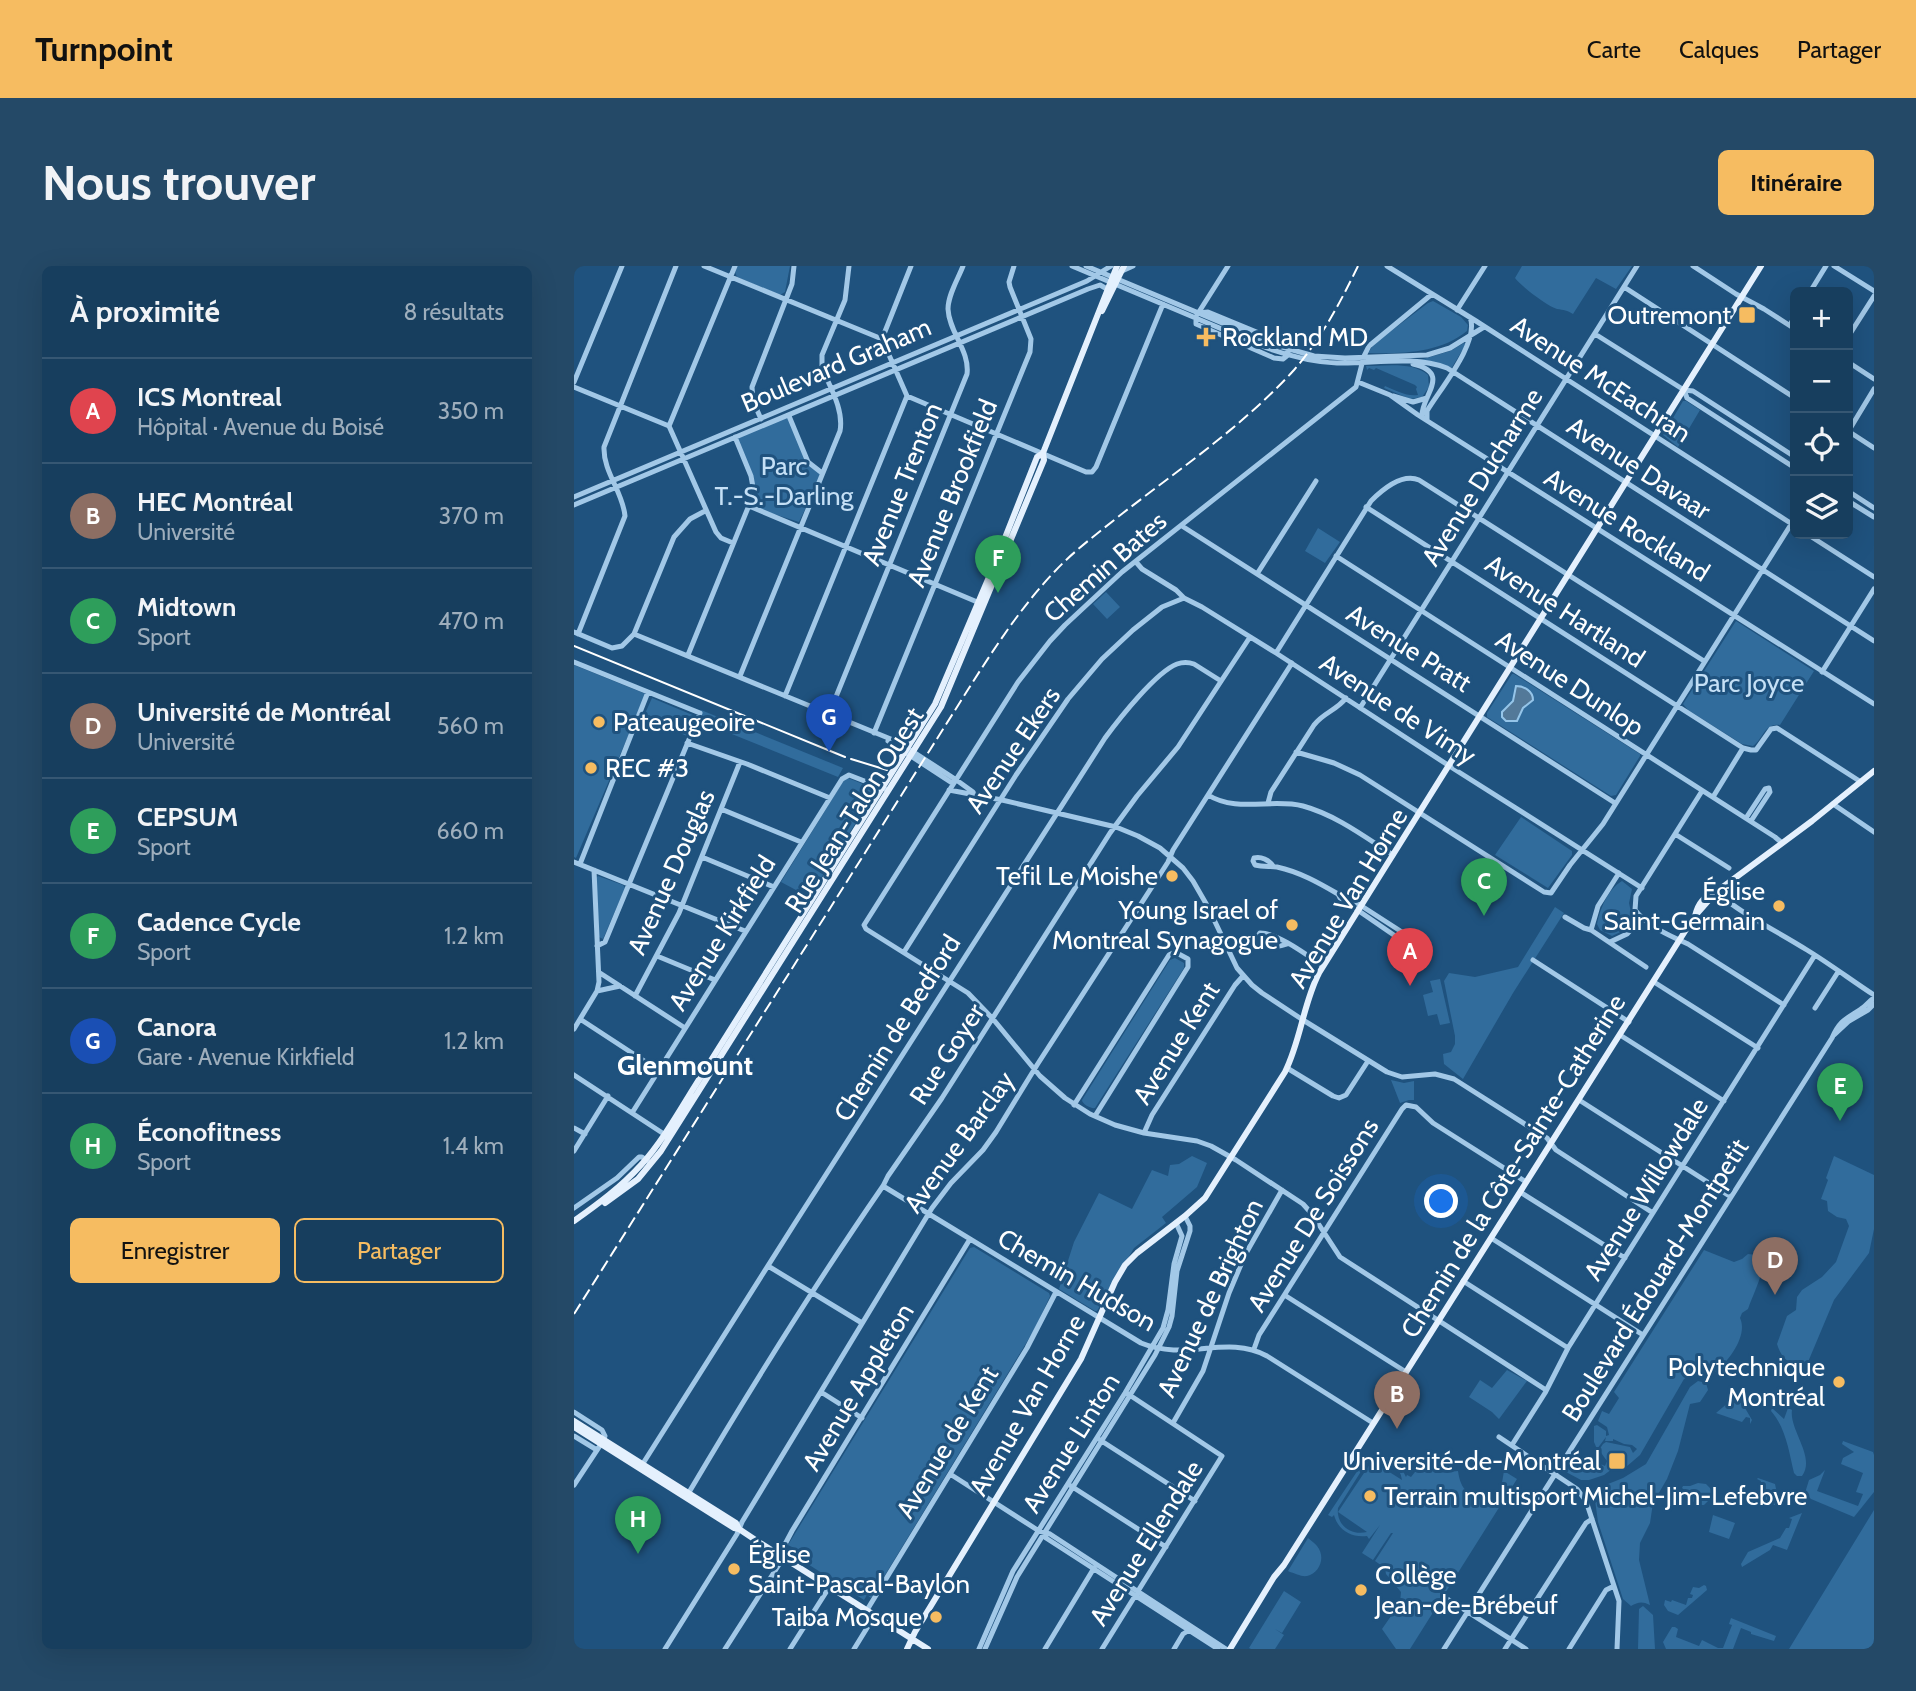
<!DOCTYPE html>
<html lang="fr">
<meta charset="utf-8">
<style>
:root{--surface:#173e5e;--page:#244967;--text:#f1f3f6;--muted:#9eaebc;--line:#365773;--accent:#f6bc61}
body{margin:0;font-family:Cabin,sans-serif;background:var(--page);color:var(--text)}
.controls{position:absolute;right:21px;top:21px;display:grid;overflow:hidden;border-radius:10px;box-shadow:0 7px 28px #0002}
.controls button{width:63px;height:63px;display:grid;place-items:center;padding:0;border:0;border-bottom:2px solid var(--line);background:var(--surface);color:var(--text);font:35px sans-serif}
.you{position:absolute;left:868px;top:936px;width:24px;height:24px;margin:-18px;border:5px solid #fff;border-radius:50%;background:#1a73e8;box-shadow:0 0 0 10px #1a73e833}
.badge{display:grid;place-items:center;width:46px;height:46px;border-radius:50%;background:var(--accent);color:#fff;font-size:23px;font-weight:700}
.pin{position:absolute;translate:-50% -58px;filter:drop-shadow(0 2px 4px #0008)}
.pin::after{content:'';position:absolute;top:37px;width:24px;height:21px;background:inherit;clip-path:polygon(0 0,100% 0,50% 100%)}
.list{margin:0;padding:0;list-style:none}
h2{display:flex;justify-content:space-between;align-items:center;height:91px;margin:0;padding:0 28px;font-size:30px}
h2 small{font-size:23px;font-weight:400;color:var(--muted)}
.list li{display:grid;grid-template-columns:46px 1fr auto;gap:21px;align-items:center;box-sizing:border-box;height:105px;padding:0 28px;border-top:2px solid var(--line)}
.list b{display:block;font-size:26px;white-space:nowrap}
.list p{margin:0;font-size:23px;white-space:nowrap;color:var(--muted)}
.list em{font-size:23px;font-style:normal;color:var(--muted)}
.actions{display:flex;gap:14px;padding:21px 28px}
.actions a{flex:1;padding:16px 0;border:2px solid var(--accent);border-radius:10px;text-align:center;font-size:24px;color:var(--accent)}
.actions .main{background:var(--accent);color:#111}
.icon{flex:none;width:38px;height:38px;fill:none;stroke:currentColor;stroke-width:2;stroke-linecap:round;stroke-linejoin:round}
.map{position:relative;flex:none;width:1300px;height:1383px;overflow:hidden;border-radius:10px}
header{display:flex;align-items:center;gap:42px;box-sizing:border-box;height:98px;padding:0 35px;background:var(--accent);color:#111}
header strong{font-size:33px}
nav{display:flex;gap:38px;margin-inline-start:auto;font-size:24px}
.intro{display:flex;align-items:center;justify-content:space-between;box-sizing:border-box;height:168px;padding:0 42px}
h1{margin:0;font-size:49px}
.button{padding:18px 32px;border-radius:10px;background:var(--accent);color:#111;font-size:24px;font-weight:700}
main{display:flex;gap:42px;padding:0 42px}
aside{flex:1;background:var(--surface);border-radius:10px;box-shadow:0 7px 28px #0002}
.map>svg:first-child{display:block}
.green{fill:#316c9c;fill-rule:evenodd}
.water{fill:#537999;stroke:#95c5e9;stroke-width:2}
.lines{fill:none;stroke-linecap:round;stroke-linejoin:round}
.minor{stroke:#a2c8e7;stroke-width:5}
.major{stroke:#e4f0fd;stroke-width:6}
.tram{stroke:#fff;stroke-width:2}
.rail{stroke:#fff;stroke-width:2;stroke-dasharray:12 5;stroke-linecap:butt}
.poi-dot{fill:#f6bc61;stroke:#1f527e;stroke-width:2.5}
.labels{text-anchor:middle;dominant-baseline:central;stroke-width:6;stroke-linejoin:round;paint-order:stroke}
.poi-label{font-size:26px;fill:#fff;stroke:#1f527e;text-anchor:end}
.street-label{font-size:26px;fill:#fff;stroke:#1f527e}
.park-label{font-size:26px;fill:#c5e0f6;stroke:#1f527e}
.neighbourhood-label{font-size:28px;font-weight:bold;fill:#fff;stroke:#1f527e}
</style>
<header>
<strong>Turnpoint</strong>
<nav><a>Carte</a><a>Calques</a><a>Partager</a></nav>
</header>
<div class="intro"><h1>Nous trouver</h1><a class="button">Itinéraire</a></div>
<main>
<aside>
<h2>À proximité<small>8 résultats</small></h2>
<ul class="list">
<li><span class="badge" style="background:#e0444e">A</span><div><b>ICS Montreal</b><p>Hôpital · Avenue du Boisé</p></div><em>350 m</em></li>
<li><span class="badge" style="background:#8d6e63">B</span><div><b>HEC Montréal</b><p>Université</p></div><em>370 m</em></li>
<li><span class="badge" style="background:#2e9e5b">C</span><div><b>Midtown</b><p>Sport</p></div><em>470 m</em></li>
<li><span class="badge" style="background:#8d6e63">D</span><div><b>Université de Montréal</b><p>Université</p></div><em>560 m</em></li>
<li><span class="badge" style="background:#2e9e5b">E</span><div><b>CEPSUM</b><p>Sport</p></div><em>660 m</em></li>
<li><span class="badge" style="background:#2e9e5b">F</span><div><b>Cadence Cycle</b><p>Sport</p></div><em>1.2 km</em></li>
<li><span class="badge" style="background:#1a4fb4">G</span><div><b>Canora</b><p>Gare · Avenue Kirkfield</p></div><em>1.2 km</em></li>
<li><span class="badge" style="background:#2e9e5b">H</span><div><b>Éconofitness</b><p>Sport</p></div><em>1.4 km</em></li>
</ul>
<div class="actions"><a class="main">Enregistrer</a><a>Partager</a></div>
</aside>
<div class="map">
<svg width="1300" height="1383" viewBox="0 0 1300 1383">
<rect width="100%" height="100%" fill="#1f527e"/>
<path class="green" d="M163 0H216L211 26 206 29 163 11 161 6Z
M948 0H1058L1042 23 1022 12 999 48C993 44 990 44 983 43 973 40 947 20 941 12Z
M859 35 887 51 894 59 893 65C866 87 828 88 794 87L800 78 854 37Z
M890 77 892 78 877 103 846 94 876 85Z
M792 100C810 100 839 95 854 109L855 121 848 131 836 133 810 122 811 120C821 124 833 131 844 129L842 123 843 121 841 119 802 102 800 104 795 102 793 104Z
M1109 135H1112L1126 144 1104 181 1089 169Z
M215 150 234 196 248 207 225 256 175 240 180 222 161 171Z
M744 262 766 276 751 297 731 285Z
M532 326 546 341 533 353 519 338Z
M1162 355 1240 405 1206 459C1191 456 1189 473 1179 480L1168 478 1114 444 1109 438Z
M0 399 72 428 2 592 0 591Z
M938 408H940L1066 488V490L1042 529 1037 530 913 451V447Z
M78 432 121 450 113 470 69 452Z
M127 444 269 502 264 511 138 460 139 456 124 451Z
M274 512 301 523 302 525 235 631 207 616 270 514Z
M947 551 998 585V589L974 622 921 589Z
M24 610 49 619 51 622 29 673 25 671 22 612Z
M1048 615 1058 623 1055 637 1059 656 1055 662 1038 670 1026 664 1023 658C1026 643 1034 623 1048 615Z
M981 641 990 647 939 727 889 813 870 798 869 788 877 786 881 778V770L870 715 875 707 901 711 944 701Z
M601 692 610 697V702L521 842C517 843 508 838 508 834L596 694Z
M866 713 876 757 866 759 863 748 854 750 849 729 859 726 856 715Z
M817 814 830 817 840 815V834H835L826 837Z
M618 890 633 897 623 921 588 951 592 957 560 982 523 1045H521L485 1023 500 976 525 927 558 943 578 904 594 910 596 899 605 898Z
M1260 890 1300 909V963L1295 987 1260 1034 1234 1096C1218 1102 1208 1094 1203 1078L1213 1050 1222 1044 1223 1031 1228 1024 1248 1011 1262 996 1275 960 1272 953 1263 951 1254 945 1253 935 1247 933 1254 914 1252 912Z
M1189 978 1192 979 1189 989C1191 1006 1180 1026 1174 1043L1168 1047 1166 1052C1174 1069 1156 1093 1142 1106H1122L1110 1113 1066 1189 1052 1201 1038 1203 1030 1209 1015 1214H1007L992 1206V1202L994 1198C1000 1196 1009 1192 1016 1193 1021 1194 1026 1198 1031 1200L1033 1195 1025 1184 1029 1178 1032 1176 1056 1181 1059 1187 1063 1183 1058 1179 1050 1178 1039 1173V1175H1031L1032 1171 1023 1183 1020 1176V1160L1023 1159 1032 1165V1170L1035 1169 1033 1161 1024 1155 1028 1145 1035 1148 1045 1132 1040 1126 1130 984 1160 996 1168 993 1174 988 1183 989 1185 987Z
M400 981 475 1027 476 1030 462 1061 297 1332 293 1329 290 1334 215 1286 218 1281 214 1279 396 982Z
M933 1104 953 1115 925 1153 918 1146 895 1131 906 1114 918 1122Z
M1124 1115 1132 1117 1134 1124 1126 1136 1116 1138 1104 1185 1093 1213 1079 1237 1076 1257 1066 1277 1065 1294 1076 1339C1068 1335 1064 1336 1057 1340L1049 1333 1024 1256 1021 1234 1029 1220 1049 1212 1072 1198 1116 1121Z
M1161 1131 1171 1138V1142L1178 1154 1176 1158V1152L1172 1151 1168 1156 1142 1147Z
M1198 1142 1210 1153 1214 1142 1218 1144C1215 1164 1242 1191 1228 1210H1223L1220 1207C1215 1186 1212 1162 1197 1145Z
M1269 1175 1299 1186 1300 1189V1226L1280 1251 1237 1233 1231 1227 1235 1214 1246 1209 1251 1204 1243 1225 1284 1240 1289 1228 1282 1226 1289 1207 1267 1198 1269 1192 1280 1186 1268 1178Z
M800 1189 816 1192 834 1203 832 1206 829 1205 832 1211 833 1209 837 1211 841 1206 856 1202 864 1207 884 1205C887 1226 895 1228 913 1237L926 1228 930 1205 943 1213 836 1383H822L808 1363 826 1337 827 1326 812 1308 811 1302 801 1295 819 1267H817L799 1294 788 1287 806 1259 795 1273 793 1270C777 1272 764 1264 760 1249L758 1251 754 1249 790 1195ZM803 1192C816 1194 826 1200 828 1214L798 1195 764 1246 793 1266C777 1270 762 1259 764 1242L791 1199 796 1194Z
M1184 1212 1201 1218 1205 1237 1204 1240 1181 1233 1187 1215 1183 1213Z
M1124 1217 1132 1218 1137 1223V1232L1130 1239C1116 1240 1118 1228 1108 1222L1109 1220H1116Z
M1300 1244V1383H1215Z
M1228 1247 1213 1284 1199 1279 1196 1284 1168 1301 1167 1298 1174 1286 1206 1272 1212 1262H1215L1218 1253 1215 1252Z
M1139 1249 1161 1257 1155 1273 1135 1266Z
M734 1272C737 1275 741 1277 743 1280 752 1291 746 1307 733 1310 727 1311 721 1307 716 1306L714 1305Z
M1130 1319 1132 1320 1133 1324 1104 1349 1094 1345 1090 1339 1091 1334 1097 1336 1098 1334 1112 1339 1114 1332H1118L1119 1329 1116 1328 1119 1321 1125 1322Z
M710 1325 727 1336 708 1367 701 1363 710 1369 701 1383H677L675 1382Z
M1069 1340 1079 1349 1081 1383H1064L1065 1343Z
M1157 1352 1202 1370 1200 1375 1177 1368V1366L1167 1362 1159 1383H1092L1089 1376 1098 1361H1101L1104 1363 1102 1371 1125 1380 1128 1374 1144 1382H1149L1158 1359 1155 1358Z"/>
<path class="water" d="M942 420C950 420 959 425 959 434L949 442 943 455H932L928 451V446L939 435Z"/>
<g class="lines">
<path class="minor" d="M130 0 308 73
M498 0 693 82C716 90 739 96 763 97 799 98 839 89 873 102L1300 375
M512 0 701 79 740 90 771 92 853 89 876 82 910 61
M813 0 902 55 1221 260
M1119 0 1162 28 1190 43 1221 63
M1260 0 1300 25
M548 5 559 0
M1050 21 1221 132
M1236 26 1252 0
M858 28 795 80 790 90 782 121 548 306 491 359 476 375 444 416 290 659 292 663 394 727 419 753 466 810 491 832 516 848 541 859 570 867 623 875 637 880 662 894 729 938 738 948 766 991 972 1124
M883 44 911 0
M623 49 654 0
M622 52V58L700 92 709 93 714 89V81L709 77 634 46 624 47
M1216 59 1221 50
M1021 68 1110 124 1119 125 1221 191
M1274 71 1300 30
M1274 96 1300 113
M839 98C879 107 846 131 848 151
M0 116 48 0
M784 116 816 129 844 149 1300 438
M0 121 95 160
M1110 124 1113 132 1221 202
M333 130 512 206H518L522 201 589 38
M819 130 839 136 853 132
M215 150 234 196 248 207
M187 153 179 135 178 121 218 18 220 0
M853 154V145C866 123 906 76 896 51
M1274 165 1300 182
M1274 166 1300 123
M1274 225 1300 242
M0 231 513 15 537 0
M1274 235 1300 251
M0 239 514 23 526 19 533 23
M175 240 408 338
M792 241 1169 482 1177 484H1182L1197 463 1203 462 1287 516
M608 260 1041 537
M1233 268 1300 311
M159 277 147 272 142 266 95 160 161 0
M762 290 1201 571 1208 577
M562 296 568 303 602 324 610 332 628 341 702 387 880 503 1068 622
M683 308 742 215
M0 366 38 382 48 380 60 368 100 271 116 253 131 245
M4 368 51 250C49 226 29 206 30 181L102 0
M60 368 324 476 381 513 399 526
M702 387 797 235C809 223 828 207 845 214L1130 395
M114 389 180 227 177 210 161 171
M0 396 126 447 31 676 23 680
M1248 406 1300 323
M166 410 266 165C270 144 256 121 248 102V89L271 34 275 0
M211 430 333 130 308 73 337 0
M786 442 1063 0
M255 448 393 108C396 85 375 66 374 43 374 29 384 13 389 0
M300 467 456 86 457 73 436 21 435 16 440 0
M314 475 378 517
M113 477 173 498 256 532
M722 486 760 497 786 509 970 626 977 627 996 599 1029 558 1221 252
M375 524 428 534 542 561 564 570 586 582 609 602 619 615 634 641 663 702 678 719 688 727 729 754 813 806 828 811 861 808 880 813 973 872 982 884 1079 947
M1128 525 1062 630 1061 644C1073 660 1096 670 1114 678L1210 739
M634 529C663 547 698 532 729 540 762 549 791 571 819 589
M1139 531 1169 482
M694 537 697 526 740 459C749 447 763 444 772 432
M1259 538 1300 566
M147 543 227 576
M1172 552 1191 523 1195 522 1196 526 1177 555
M1101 568 1155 602
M128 591 200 621
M0 596 171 665
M6 598 74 426
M699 600C695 594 687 590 680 592L679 595 681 599C689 601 696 600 703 601 726 606 745 617 764 628H769L831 668 842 670 846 677 844 682 839 685 832 683 827 674 766 632 764 628
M1142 626C1169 649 1203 665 1233 684 1256 698 1277 714 1300 729
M991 651 1010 662 1017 664 1072 701
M1017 664 1024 640 1045 607
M1036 676 1053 668 1067 652
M713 678C705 681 693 683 685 679L682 673 686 667C704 667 734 690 749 700
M330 686 442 509 494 433 528 393 559 364 588 341 610 332
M83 690 141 714
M959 694 1055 756
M26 707 111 762
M1080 716 1184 782
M23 725 46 720
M61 730 105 647 166 496
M1241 742 1264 706
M6 753 84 804
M0 763 23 725 25 716 20 604
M1046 769 1150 835
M1260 769 1275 755 1294 744 1300 738
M713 802 759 830 765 832 772 829 794 795
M0 809 93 870
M1005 834 1157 931
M500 839 595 689 601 686 614 693V701L521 850
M58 847 268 513 275 509 311 523
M0 862 11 868
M570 867 578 849 661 719 669 710
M0 885 34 830
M309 920 567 1077C613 1096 652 1068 693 1090L799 1157
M946 926 1051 992
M0 942 43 912 65 891H68L75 896
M917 972 1069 1069
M194 1000 288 1057
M889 1015 994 1082
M712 1030 832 1106
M680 1083 685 1069 828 843 832 839 842 841 859 857 952 916
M247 1126 288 1152
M0 1146 28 1164 31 1170 30 1173
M599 1157 629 1105 655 1027 671 989 708 924
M0 1170 23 1184
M925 1171 1003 1223 1012 1235 1045 1335 1043 1383
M526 1174 621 1235
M938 1179 971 1127 994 1082 1241 689
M68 1199 221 957 531 472C545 453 582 406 603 398 609 396 614 396 620 398L647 415
M376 1208 465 1265 476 1268 652 1383
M0 1219 27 1178
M497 1220 592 1281
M114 1228C176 1123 240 1020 309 920L314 910 368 832 536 567 563 530 604 481 676 371
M470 1267 472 1272 644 1383
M875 1334 952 1383
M293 1344 453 1082 482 1026
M91 1383 163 1268 168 1256 358 942 377 917 409 884 422 866 463 799 594 596 599 584 718 397
M151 1383 206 1297 209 1282 218 1265 396 973
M216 1383 256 1320
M280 1383 301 1349
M405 1383 439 1305 551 1127 589 1062 594 1044 600 998 608 970 602 957
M411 1383 443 1311 581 1089 595 1061 598 1050 603 1005 616 965V960L611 950
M471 1383 520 1302
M528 1383 648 1190 554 1128
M600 1383 609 1368 617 1363
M870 1383 1258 772C1266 754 1272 753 1287 743 1292 740 1295 735 1300 732
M931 1383 1012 1257 1018 1253
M995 1383 1032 1324 1040 1320"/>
<path class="major" d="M528 45 550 0
M1121 650C1124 637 1130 630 1142 626
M31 937 64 913 87 885 367 441 470 194 469 187
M0 955C24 938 47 921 67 899 87 877 103 849 119 823L361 438 421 297 463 191 469 187 543 0
M0 1155 162 1257 165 1263 183 1275 354 1383
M0 1161 160 1262 165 1263
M333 1383 341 1366 507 1093 541 1016 551 999 563 987 611 950 631 932 711 806C727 774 729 738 745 707L1187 0
M656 1383 700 1311 710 1299 1120 651 1142 626 1238 555 1300 505"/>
<path class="tram" d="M0 380 271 491
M277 493 313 504"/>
<path class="rail" d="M0 1048 395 422C423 378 453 332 491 295 509 278 529 263 549 247 607 202 670 159 720 104 747 73 766 37 784 0"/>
</g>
<g class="poi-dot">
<rect x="1164" y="40" width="18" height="18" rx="3.5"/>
<path d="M628.5 60.5h7v7h7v7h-7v7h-7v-7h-7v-7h7z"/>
<circle cx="25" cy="456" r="7"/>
<circle cx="17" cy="502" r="7"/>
<circle cx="598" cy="610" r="7"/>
<circle cx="1205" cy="640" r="7"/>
<circle cx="718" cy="659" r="7"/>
<circle cx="1265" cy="1116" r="7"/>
<rect x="1034" y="1186" width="18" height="18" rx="3.5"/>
<circle cx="796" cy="1230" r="7"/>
<circle cx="160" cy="1303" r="7"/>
<circle cx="787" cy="1324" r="7"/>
<circle cx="362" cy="1351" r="7"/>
</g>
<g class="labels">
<g class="poi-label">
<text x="1157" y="49">Outremont</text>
<text x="648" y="71" text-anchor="start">Rockland MD</text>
<text x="39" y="456" text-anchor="start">Pateaugeoire</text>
<text x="31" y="502" text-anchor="start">REC #3</text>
<text x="584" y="610">Tefil Le Moishe</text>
<text x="1191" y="625">Église<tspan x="1191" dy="30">Saint-Germain</tspan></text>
<text x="704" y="644">Young Israel of<tspan x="704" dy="30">Montreal Synagogue</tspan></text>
<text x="1251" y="1101">Polytechnique<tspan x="1251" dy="30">Montréal</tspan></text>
<text x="1027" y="1195">Université-de-Montréal</text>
<text x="810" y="1230" text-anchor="start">Terrain multisport Michel-Jim-Lefebvre</text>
<text x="174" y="1288" text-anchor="start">Église<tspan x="174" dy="30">Saint-Pascal-Baylon</tspan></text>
<text x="801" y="1309" text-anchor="start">Collège<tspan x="801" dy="30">Jean-de-Brébeuf</tspan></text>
<text x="348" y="1351">Taiba Mosque</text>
</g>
<g class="street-label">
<text transform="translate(262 99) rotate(-23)">Boulevard Graham</text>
<text transform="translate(1027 113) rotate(33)">Avenue McEachran</text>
<text transform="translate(1065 202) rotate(33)">Avenue Davaar</text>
<text transform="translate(908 211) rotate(-58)">Avenue Ducharme</text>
<text transform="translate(328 218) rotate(-68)">Avenue Trenton</text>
<text transform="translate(378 227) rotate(-68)">Avenue Brookfield</text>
<text transform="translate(1053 259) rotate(32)">Avenue Rockland</text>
<text transform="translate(531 301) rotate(-41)">Chemin Bates</text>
<text transform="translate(991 345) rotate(33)">Avenue Hartland</text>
<text transform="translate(835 382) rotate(32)">Avenue Pratt</text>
<text transform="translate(996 417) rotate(33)">Avenue Dunlop</text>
<text transform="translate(824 443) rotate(33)">Avenue de Vimy</text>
<text transform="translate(439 484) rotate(-56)">Avenue Ekers</text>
<text transform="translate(280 544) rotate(-58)">Rue Jean-Talon Ouest</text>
<text transform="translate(97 606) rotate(-66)">Avenue Douglas</text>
<text transform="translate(774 632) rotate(-59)">Avenue Van Horne</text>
<text transform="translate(148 667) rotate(-58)">Avenue Kirkfield</text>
<text transform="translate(323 762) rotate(-58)">Chemin de Bedford</text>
<text transform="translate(602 777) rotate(-58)">Avenue Kent</text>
<text transform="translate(373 788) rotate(-57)">Rue Goyer</text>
<text transform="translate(385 876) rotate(-54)">Avenue Barclay</text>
<text transform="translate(939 900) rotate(-58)">Chemin de la Côte-Sainte-Catherine</text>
<text transform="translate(1072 923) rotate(-58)">Avenue Willowdale</text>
<text transform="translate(739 949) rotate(-58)">Avenue De Soissons</text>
<text transform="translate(503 1014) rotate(30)">Chemin Hudson</text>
<text transform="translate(1081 1014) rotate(-58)">Boulevard Édouard-Montpetit</text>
<text transform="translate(636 1032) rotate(-65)">Avenue de Brighton</text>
<text transform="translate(284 1121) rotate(-59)">Avenue Appleton</text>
<text transform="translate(453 1139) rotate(-60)">Avenue Van Horne</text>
<text transform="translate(373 1176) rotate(-59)">Avenue de Kent</text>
<text transform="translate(497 1177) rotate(-58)">Avenue Linton</text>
<text transform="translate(572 1277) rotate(-58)">Avenue Ellendale</text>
</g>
<g class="park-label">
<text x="210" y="200">Parc<tspan x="210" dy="30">T.-S.-Darling</tspan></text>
<text x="1175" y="417">Parc Joyce</text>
</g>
<g class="neighbourhood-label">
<text x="111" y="799">Glenmount</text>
</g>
</g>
</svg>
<div class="controls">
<button>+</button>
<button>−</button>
<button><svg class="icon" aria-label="locate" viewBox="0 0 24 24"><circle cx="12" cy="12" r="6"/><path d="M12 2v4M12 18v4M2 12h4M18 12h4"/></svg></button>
<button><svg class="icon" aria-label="layers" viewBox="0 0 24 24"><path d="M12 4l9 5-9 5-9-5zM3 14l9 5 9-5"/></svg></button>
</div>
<div class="you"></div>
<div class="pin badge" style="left:836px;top:720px;background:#e0444e">A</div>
<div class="pin badge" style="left:823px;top:1163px;background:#8d6e63">B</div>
<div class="pin badge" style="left:910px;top:650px;background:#2e9e5b">C</div>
<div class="pin badge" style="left:1201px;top:1029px;background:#8d6e63">D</div>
<div class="pin badge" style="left:1266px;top:855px;background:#2e9e5b">E</div>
<div class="pin badge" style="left:424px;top:327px;background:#2e9e5b">F</div>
<div class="pin badge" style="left:255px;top:486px;background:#1a4fb4">G</div>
<div class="pin badge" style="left:64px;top:1288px;background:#2e9e5b">H</div>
</div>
</main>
